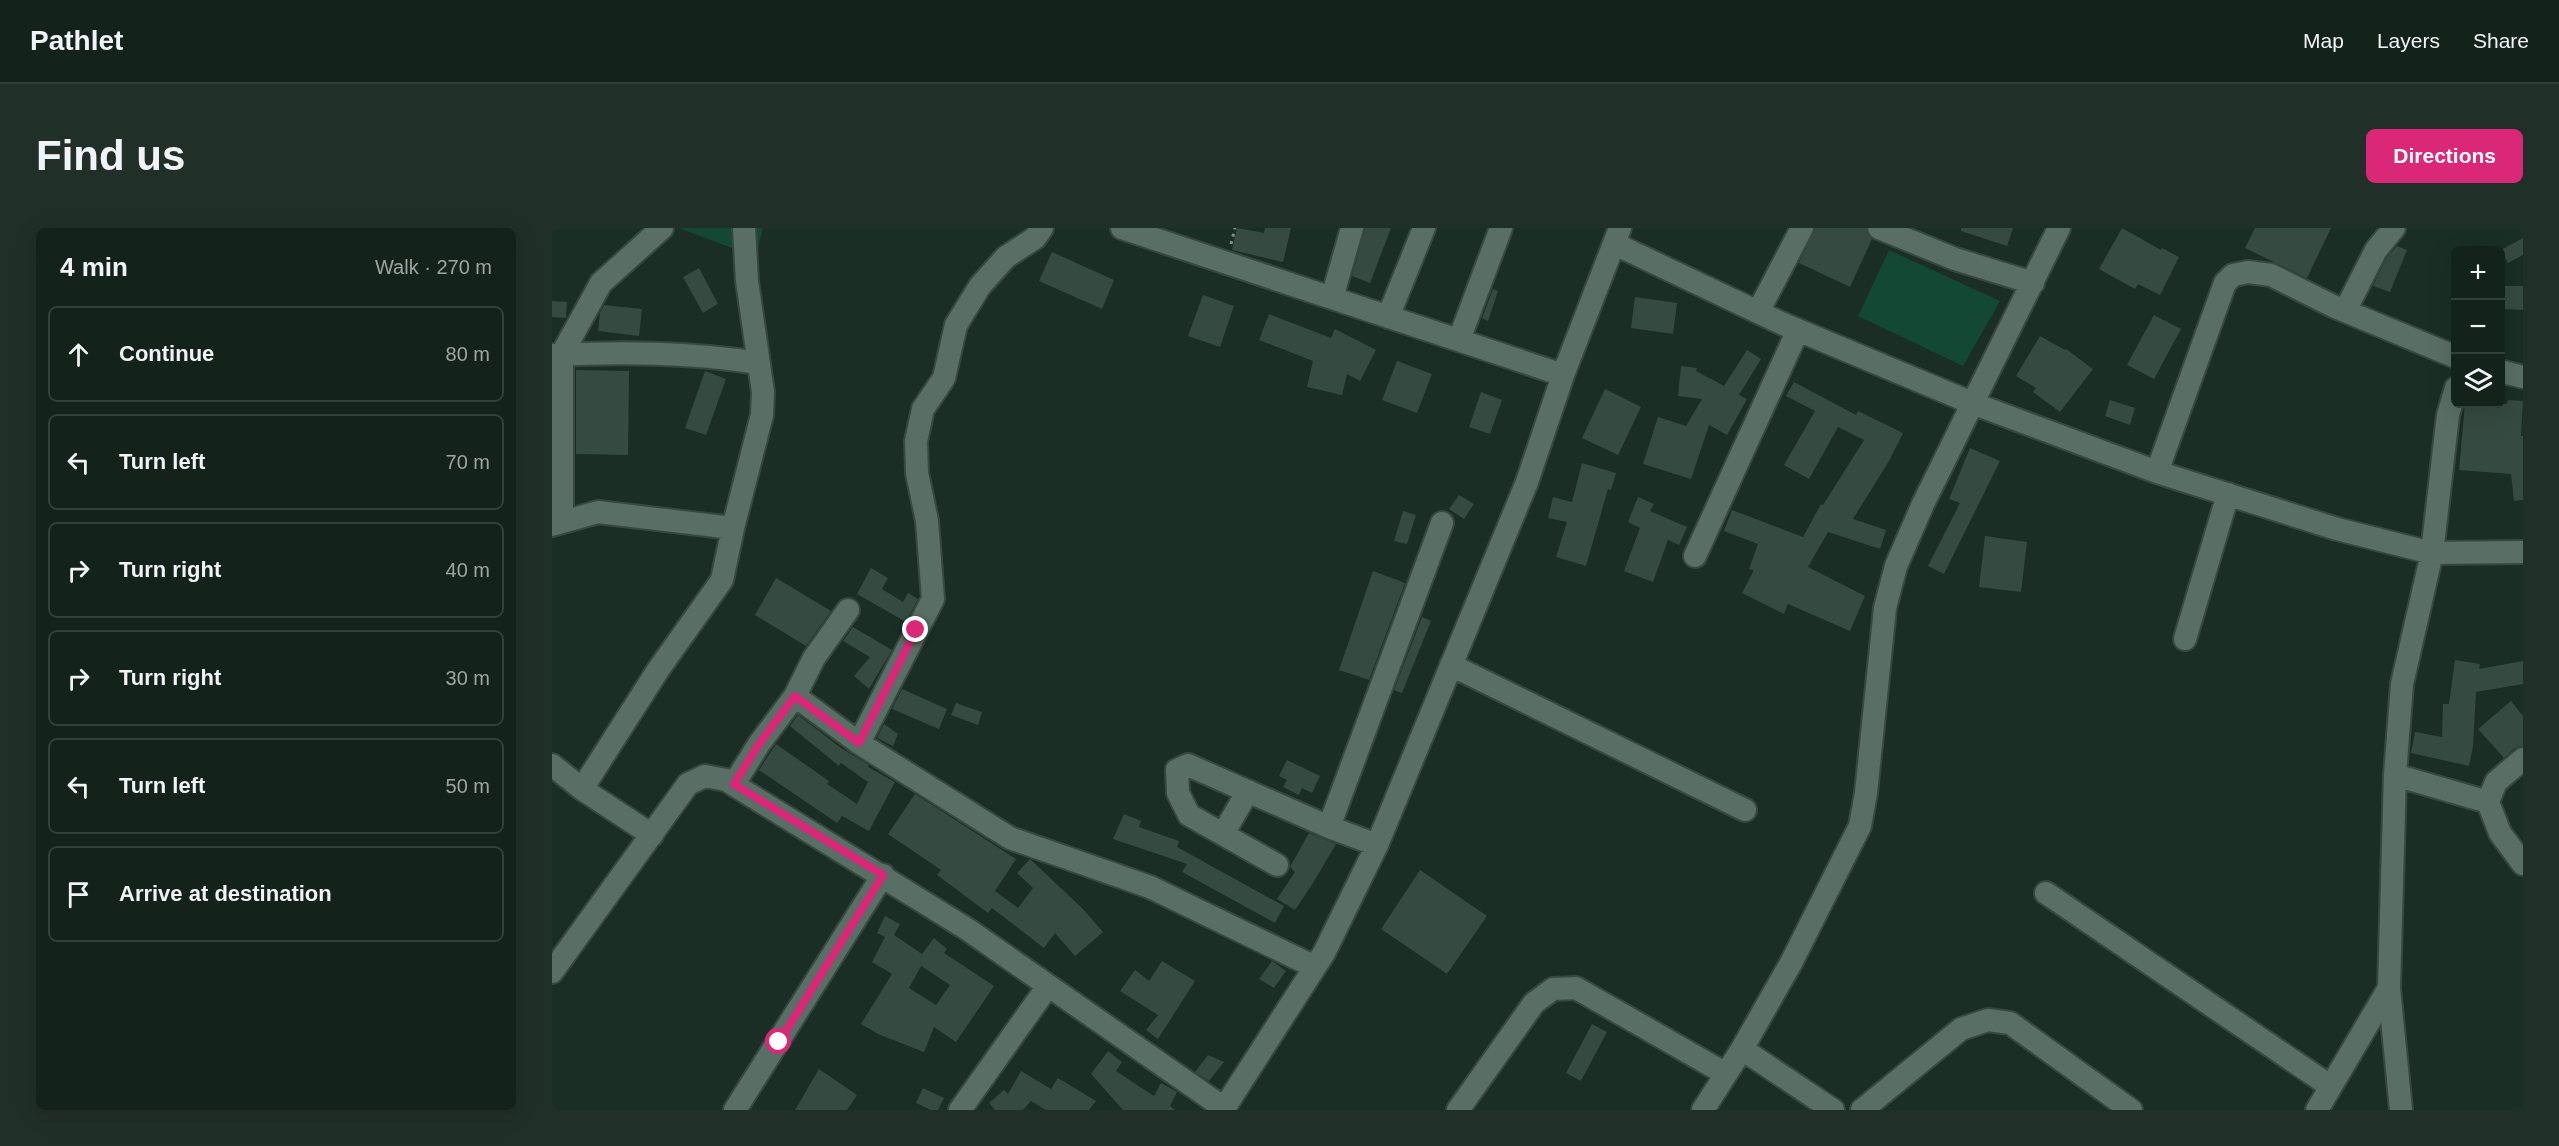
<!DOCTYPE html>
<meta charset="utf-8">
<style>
:root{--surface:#14221c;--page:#212f29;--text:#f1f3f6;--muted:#9da4a3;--line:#333f3b;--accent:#db2777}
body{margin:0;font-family:Helvetica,sans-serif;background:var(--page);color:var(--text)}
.controls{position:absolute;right:18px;top:18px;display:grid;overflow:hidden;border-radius:9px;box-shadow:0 6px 24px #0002}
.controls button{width:54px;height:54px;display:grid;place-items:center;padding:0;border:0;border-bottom:2px solid var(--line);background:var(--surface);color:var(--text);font:30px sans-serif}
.stop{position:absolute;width:18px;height:18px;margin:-14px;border:4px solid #db2777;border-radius:50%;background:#fff}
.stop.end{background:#db2777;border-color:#fff;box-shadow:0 2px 6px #0008}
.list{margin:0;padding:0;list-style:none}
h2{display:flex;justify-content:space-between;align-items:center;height:78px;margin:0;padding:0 24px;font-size:26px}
h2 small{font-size:20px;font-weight:400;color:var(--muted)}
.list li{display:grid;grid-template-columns:39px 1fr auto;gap:18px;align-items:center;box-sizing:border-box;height:96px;margin:0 12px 12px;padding:0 12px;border:2px solid var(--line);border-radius:9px}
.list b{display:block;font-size:22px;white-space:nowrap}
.list em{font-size:20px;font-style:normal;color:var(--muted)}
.icon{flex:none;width:33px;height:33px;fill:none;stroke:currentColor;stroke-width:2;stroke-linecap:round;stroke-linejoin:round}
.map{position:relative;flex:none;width:1971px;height:882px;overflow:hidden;border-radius:9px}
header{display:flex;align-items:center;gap:36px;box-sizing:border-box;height:84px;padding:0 30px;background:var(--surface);border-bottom:2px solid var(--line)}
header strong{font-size:28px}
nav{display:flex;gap:33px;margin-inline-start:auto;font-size:21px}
.intro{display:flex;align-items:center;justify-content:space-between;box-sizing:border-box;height:144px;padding:0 36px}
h1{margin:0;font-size:42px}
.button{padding:15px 27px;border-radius:9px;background:var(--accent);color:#fff;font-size:21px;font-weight:700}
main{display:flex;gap:36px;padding:0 36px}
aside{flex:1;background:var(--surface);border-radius:9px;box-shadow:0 6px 24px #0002}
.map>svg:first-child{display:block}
.green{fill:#134835}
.building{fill:#354a41;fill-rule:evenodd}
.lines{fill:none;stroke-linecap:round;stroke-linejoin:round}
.minor-casing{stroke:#374840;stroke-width:26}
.path{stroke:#82928b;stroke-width:3;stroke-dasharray:3 4.5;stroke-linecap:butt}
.minor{stroke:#596e64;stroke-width:22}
.route{stroke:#db2777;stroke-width:8}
</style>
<header>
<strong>Pathlet</strong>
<nav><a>Map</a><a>Layers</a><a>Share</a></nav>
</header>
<div class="intro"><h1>Find us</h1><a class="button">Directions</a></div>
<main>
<aside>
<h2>4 min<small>Walk · 270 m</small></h2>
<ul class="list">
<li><svg class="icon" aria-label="ahead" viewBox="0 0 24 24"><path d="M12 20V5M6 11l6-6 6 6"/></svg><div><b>Continue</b></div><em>80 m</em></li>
<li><svg class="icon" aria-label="left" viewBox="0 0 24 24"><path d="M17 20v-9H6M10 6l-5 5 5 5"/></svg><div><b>Turn left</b></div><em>70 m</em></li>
<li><svg class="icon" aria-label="right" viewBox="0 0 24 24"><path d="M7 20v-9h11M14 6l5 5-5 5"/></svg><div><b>Turn right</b></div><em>40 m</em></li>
<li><svg class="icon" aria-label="right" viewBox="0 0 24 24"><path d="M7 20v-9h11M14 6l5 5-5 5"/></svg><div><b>Turn right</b></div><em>30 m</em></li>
<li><svg class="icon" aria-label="left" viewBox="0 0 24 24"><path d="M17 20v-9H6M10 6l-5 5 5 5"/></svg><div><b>Turn left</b></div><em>50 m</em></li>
<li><svg class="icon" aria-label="arrive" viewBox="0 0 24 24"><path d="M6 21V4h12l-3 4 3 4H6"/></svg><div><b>Arrive at destination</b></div></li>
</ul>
</aside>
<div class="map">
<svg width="1971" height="882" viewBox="0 0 1971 882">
<rect width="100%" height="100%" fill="#1a2e25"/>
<path class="green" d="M127 0H211L204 29Z
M1337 22 1448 73 1411 138 1306 88Z"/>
<path class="building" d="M685 0 712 5 713 0H739L731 34 680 22Z
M813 0H839L818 55 800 48Z
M1263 0H1314L1320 11 1298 59 1247 35Z
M1409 0H1461L1455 18 1409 3Z
M1570 0 1609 22 1610 20 1627 29 1608 67 1586 56 1583 61 1547 41Z
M1703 0H1779L1755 50 1693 20Z
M1971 10V27L1956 35 1949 22Z
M1845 18 1855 22 1838 64 1821 58 1835 29Z
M500 24 562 52 550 81 487 53Z
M147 40 166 76 151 85 131 49Z
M1953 58H1971V82L1953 81Z
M941 61 946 63 936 93 930 90Z
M651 67 682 78 668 119 636 108Z
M1083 69 1125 75 1121 106 1079 100Z
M0 73 15 74 14 90 0 89Z
M52 77 90 81 87 108 46 103 48 85Z
M717 86 779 110 783 101 824 122 808 153 795 146 790 167 755 159 761 133 707 112Z
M1602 87 1629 101 1602 151 1575 137Z
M1488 108 1513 122 1514 121 1541 141 1508 184 1481 164 1484 160 1464 148Z
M1195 122 1209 131 1187 167 1195 171 1175 207 1157 197 1139 251 1091 236 1106 189 1134 198 1150 171 1126 168 1129 138 1145 140 1144 143 1172 158Z
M845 133 880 146 865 185 830 172Z
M24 142 77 143 76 227 24 226Z
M153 143 174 151 154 207 133 200Z
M1242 154 1304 187 1306 183 1351 205 1337 233 1301 291 1334 302 1328 321 1276 304 1256 339 1313 368 1298 403 1236 376 1232 386 1190 365 1202 342 1197 341 1206 316 1172 303 1180 282 1251 309 1269 276 1271 277 1312 212 1286 199 1257 251 1232 237 1263 183 1234 168Z
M1053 161 1089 179 1066 227 1030 210Z
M929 164 950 172 938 206 917 199Z
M1558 172 1583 180 1578 197 1553 188Z
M1956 172 1971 173 1969 208H1971V272L1962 273 1959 246 1907 242 1913 176H1955Z
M1418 220 1448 233 1392 346 1376 338 1408 275 1397 271Z
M1030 235 1064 245 1059 262 1056 261 1034 338 1004 329 1015 294 996 290 1001 269 1020 274Z
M907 267 922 276 912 291 897 281Z
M1086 269 1102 276 1098 283 1135 299 1127 317 1116 312 1101 354 1072 343 1088 300 1076 294Z
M851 283 864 287 855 316 842 313Z
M1433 308 1475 314 1469 364 1427 359Z
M319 340 336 350 330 361 351 374 356 365 366 371 354 394 305 366Z
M821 343 853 355 817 452 787 442Z
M224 350 279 383 254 418 203 387Z
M870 389 879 393 850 465 842 462Z
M301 399 340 422 317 461 302 448 318 429 291 413Z
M1903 432 1928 436 1927 441 1971 433V456L1924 464 1921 518 1917 538 1859 525 1863 504 1890 509 1891 476H1897Z
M350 461 395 481 387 501 340 481Z
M1959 473 1971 488V518L1963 520 1952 530 1926 501Z
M404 475 430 484 426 497 399 487Z
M246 487 289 520 317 537 316 539 343 554 317 603 290 588 285 595 207 542 224 516 277 553 275 556 305 576 316 554 289 535 287 538 238 498Z
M332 496 346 506 341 518 325 510Z
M735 532 768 548 760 565 750 560 747 567 731 559 735 552 727 548Z
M363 566 464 631 443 663 466 680 481 660 465 645 478 631 531 681 551 704 523 728 503 705 492 720 440 680 436 685 385 647 389 642 336 606Z
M572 586 589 593 587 599 627 613 625 619 732 678 723 695 630 644 635 636 561 611Z
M757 605 784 616 761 655 743 682 725 671 743 644 738 639Z
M868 642 935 688 895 746 829 701Z
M333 688 348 696 342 707 370 726 382 710 395 721 392 725 442 758 404 814 382 799 372 824 326 806 309 796 340 746 320 734 333 709 325 705ZM369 738 398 757 384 777 357 760Z
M610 733 643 753 606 811 594 802 606 787 568 763 583 742 597 753Z
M720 733 734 743 722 760 707 751Z
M1040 796 1055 804 1029 853 1014 845Z
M556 823 570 834 564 843 602 868 609 855 625 864 618 878 623 882H571L539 846Z
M656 827 672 834 657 853 643 844Z
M267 841 305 867 295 882H243Z
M469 843 499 861 506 850 544 873 537 882H494L479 873 471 882H443L437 875 452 862 456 866Z
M371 860 392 870 386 882H379L364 875Z"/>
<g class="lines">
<defs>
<path id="minor" d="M570 0 1011 147
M1327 0 1403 31 1481 55
M1063 16 1229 95 1420 175 1605 244 1785 301 1880 325 1971 324
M780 70 800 0
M1793 83 1824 22 1842 0
M1206 84 1250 0
M836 89 872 0
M907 112 949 0
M0 127C69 124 138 124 206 135
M1948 143 1971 149
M1605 244 1673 55 1681 47 1696 44 1719 47 1781 78 1904 129
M10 294V126L49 55 110 0
M0 297 46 284 181 300
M1143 328 1246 102
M1633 411 1676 266
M899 437 1193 582
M243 468 307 515 458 610 598 659 763 739
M307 515 381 371 375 293 365 245 364 213 371 181 392 150 404 97 428 58 454 29 483 10 490 0
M1971 531 1944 554 1936 574 1948 605 1971 636
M0 537 30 561 106 442 170 352 181 300 210 187 211 164 195 53 192 0
M1843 547 1936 574
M182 556 207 516 243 468 262 430 296 382
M30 561 100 607
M777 599 890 295
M671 606 696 563
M725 637 637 587 626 565 625 542 636 537 777 599 825 617
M1494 665 1778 858
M0 744 136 556 153 548 174 552 415 701 672 880
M1190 821 1281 882
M183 882 331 647
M408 882 496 758
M671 882 772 725 825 617 975 254 1011 147 1068 0
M906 882 982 775 1001 761 1024 760 1174 846
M1151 882 1190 821 1239 735 1308 598 1314 565 1333 380 1344 338 1371 276 1507 0
M1310 882 1409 801 1436 792 1458 795 1579 882
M1765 882 1837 760
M1849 882 1837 760 1843 547 1850 456 1880 325 1896 187 1904 160"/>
</defs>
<use href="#minor" class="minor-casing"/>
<path class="path" d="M679 16 683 0"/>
<use href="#minor" class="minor"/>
</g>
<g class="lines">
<path class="route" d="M227 814 331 647 182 556 207 516 243 468 307 515 364 402"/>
</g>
</svg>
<div class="controls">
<button>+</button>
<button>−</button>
<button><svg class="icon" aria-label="layers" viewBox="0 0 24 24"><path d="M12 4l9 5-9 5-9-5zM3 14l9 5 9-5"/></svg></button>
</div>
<div class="stop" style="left:227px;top:814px"></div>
<div class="stop end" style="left:364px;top:402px"></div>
</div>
</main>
